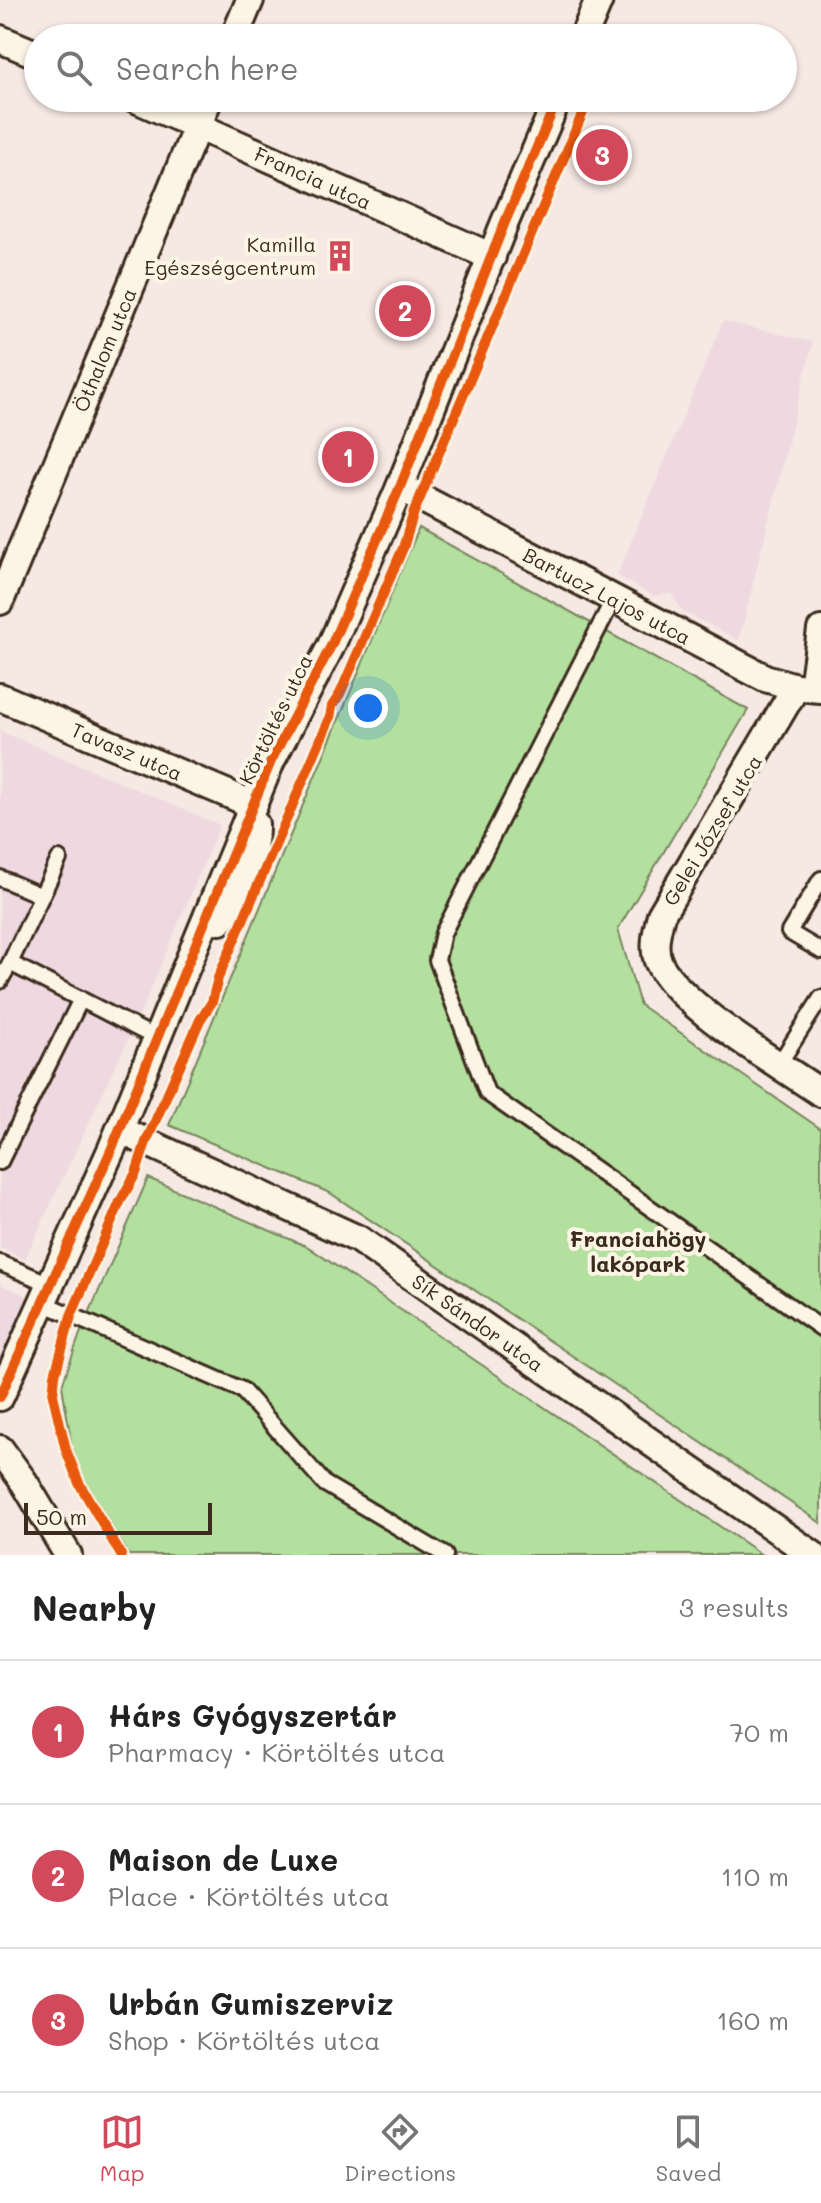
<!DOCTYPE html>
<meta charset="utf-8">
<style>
:root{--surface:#fff;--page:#f6f6f6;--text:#222;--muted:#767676;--line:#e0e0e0;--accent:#d1495b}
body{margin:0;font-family:Mali,sans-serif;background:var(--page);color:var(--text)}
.scale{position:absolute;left:24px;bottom:20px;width:188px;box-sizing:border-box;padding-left:8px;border:4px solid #3b2a1e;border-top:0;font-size:22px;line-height:28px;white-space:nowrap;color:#3b2a1e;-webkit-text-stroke:6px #fcf5e5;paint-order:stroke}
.you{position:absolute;left:368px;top:708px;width:28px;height:28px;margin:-20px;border:6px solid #fff;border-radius:50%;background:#1a73e8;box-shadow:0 0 0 12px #1a73e833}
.badge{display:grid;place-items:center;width:52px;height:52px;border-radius:50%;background:var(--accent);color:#fff;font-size:26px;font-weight:700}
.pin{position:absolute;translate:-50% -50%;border:4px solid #fff;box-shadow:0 2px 8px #0006}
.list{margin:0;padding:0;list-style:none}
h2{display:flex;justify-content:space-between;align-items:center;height:104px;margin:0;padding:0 32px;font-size:34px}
h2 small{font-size:26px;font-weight:400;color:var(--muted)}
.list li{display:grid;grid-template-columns:52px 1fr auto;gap:24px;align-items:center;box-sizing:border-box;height:144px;padding:0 32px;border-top:2px solid var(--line)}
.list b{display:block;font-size:30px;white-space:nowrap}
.list p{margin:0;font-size:26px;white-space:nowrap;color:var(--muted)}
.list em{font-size:26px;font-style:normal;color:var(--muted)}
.icon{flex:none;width:44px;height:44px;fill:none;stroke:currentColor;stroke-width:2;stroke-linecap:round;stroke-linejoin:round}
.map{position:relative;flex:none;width:821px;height:1555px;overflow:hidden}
.search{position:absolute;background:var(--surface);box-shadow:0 2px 6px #0004;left:24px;right:24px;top:24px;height:88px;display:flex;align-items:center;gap:20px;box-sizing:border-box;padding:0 28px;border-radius:44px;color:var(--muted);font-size:30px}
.sheet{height:536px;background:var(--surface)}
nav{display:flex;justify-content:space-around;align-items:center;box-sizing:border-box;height:112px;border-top:2px solid var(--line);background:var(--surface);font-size:22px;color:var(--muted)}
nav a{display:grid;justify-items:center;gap:4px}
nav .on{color:var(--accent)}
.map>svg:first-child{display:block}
.built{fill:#eed9e1}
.green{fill:#b3e09e;stroke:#77855e;stroke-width:2}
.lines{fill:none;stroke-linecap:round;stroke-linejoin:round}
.lane-casing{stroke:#3b2a1e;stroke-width:20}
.street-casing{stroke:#3b2a1e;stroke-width:32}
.lane{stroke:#fcf5e5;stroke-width:14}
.street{stroke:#fcf5e5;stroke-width:26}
.cycleway-casing{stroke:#fcf5e5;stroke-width:15}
.cycleway{stroke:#e8590c;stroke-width:10}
.labels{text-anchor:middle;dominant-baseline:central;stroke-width:8;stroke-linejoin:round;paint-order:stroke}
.street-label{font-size:20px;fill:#3b2a1e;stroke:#fcf5e5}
.poi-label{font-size:20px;fill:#3b2a1e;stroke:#fcf5e5;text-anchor:end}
.neighbourhood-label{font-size:22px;font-weight:bold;fill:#3b2a1e;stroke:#fcf5e5}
</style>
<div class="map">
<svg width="821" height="1555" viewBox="0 0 821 1555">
<rect width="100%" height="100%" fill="#f6e8e3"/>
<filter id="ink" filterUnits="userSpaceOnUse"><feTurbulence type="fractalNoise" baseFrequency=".0125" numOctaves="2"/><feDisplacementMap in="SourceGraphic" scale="16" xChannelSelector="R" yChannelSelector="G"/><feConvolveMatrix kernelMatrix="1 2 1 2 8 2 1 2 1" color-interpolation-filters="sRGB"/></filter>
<g filter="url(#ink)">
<path class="built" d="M723 321 813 342 739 640 683 612 671 593 654 596 617 576Z
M0 731 220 825 144 1005 25 1259 0 1248Z
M0 1284 43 1303 0 1397Z"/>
<path class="green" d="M419 528 748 710 618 929 640 1005 821 1129V1523L330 1193 169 1125Z
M148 1178 308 1247 762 1555H129L84 1479 72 1447 62 1385 80 1334Z"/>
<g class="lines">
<defs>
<path id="lane" d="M613 600 443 933 437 960 487 1093 821 1328
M59 859 10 963 156 1038
M0 878 42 896
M821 879 789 932 821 951
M0 981 10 963
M779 1064 821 998
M0 1162 81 999
M0 1263 50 1284
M43 1303 242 1390 325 1484 445 1555"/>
<g id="street">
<path d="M234 38 250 0"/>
<path d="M583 38 599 0"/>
<path d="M0 39 38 55"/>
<path id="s1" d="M134 98 492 257"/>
<path id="s2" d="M400 487 765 678 796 687 821 689"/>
<path id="s3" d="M0 601 209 98"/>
<path d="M796 687 661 915C657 930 652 949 659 963 679 1006 779 1064 821 1093"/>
<path d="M813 688 821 630"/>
<path id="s4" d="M0 697 254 805"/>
<path d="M220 921C239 890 256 861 255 824"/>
<path id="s5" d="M120 1130 358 1239 813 1555"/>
<path d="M0 1397 112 1148 271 761 331 646 400 487 505 222 558 98"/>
<path d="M0 1449 24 1482 68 1555"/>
</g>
</defs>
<use href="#lane" class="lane-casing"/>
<use href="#street" class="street-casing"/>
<use href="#lane" class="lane"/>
<use href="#street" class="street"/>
<defs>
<path id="cycleway" d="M0 1397 112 1148 271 761 331 646 400 487 505 222 558 98
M121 1555 79 1483 66 1450 53 1395 55 1375 71 1316 120 1202 136 1173 146 1142 200 1020 212 1002 218 978 330 718 332 706 340 694 403 548 414 512 589 98"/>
</defs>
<use href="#cycleway" class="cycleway-casing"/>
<use href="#cycleway" class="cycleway"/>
</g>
</g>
<defs>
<symbol id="building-bare" viewBox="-9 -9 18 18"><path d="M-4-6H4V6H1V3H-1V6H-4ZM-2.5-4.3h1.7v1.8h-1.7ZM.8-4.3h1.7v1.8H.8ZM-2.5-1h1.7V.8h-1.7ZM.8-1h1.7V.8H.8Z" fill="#d1495b" stroke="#fcf5e5" stroke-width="2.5" paint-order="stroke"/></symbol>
</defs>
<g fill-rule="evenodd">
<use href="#building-bare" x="318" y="234" width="44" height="44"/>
</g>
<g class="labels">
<g class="street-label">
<text stroke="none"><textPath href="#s1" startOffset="196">Francia utca</textPath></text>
<text stroke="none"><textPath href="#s3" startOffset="272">Öthalom utca</textPath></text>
<text stroke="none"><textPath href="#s2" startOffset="234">Bartucz Lajos utca</textPath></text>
<text transform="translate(275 719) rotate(-64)">Körtöltés utca</text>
<text stroke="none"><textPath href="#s4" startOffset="138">Tavasz utca</textPath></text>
<text transform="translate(712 830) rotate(-59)">Gelei József utca</text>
<text stroke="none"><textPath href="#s5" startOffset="408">Sík Sándor utca</textPath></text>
</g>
<g class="poi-label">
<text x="316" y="244">Kamilla<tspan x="316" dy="23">Egészségcentrum</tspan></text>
</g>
<g class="neighbourhood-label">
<text x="638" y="1238">Franciahögy<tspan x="638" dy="25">lakópark</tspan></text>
</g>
</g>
</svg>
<div class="scale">50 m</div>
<div class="you"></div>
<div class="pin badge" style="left:348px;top:457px">1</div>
<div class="pin badge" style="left:405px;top:311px">2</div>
<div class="pin badge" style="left:602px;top:155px">3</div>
<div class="search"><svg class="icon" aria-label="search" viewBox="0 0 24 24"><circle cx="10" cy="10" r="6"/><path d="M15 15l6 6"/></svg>Search here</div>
</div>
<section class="sheet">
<h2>Nearby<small>3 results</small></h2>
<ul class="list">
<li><span class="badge">1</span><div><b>Hárs Gyógyszertár</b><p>Pharmacy · Körtöltés utca</p></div><em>70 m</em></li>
<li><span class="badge">2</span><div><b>Maison de Luxe</b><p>Place · Körtöltés utca</p></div><em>110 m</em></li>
<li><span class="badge">3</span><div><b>Urbán Gumiszerviz</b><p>Shop · Körtöltés utca</p></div><em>160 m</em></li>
</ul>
</section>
<nav>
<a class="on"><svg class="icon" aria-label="map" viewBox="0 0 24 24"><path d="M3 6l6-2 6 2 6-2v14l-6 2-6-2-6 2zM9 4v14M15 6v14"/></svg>Map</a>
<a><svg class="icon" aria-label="directions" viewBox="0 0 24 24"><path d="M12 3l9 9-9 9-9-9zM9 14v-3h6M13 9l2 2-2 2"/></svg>Directions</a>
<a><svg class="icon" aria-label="saved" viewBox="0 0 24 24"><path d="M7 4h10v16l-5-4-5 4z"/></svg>Saved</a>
</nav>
